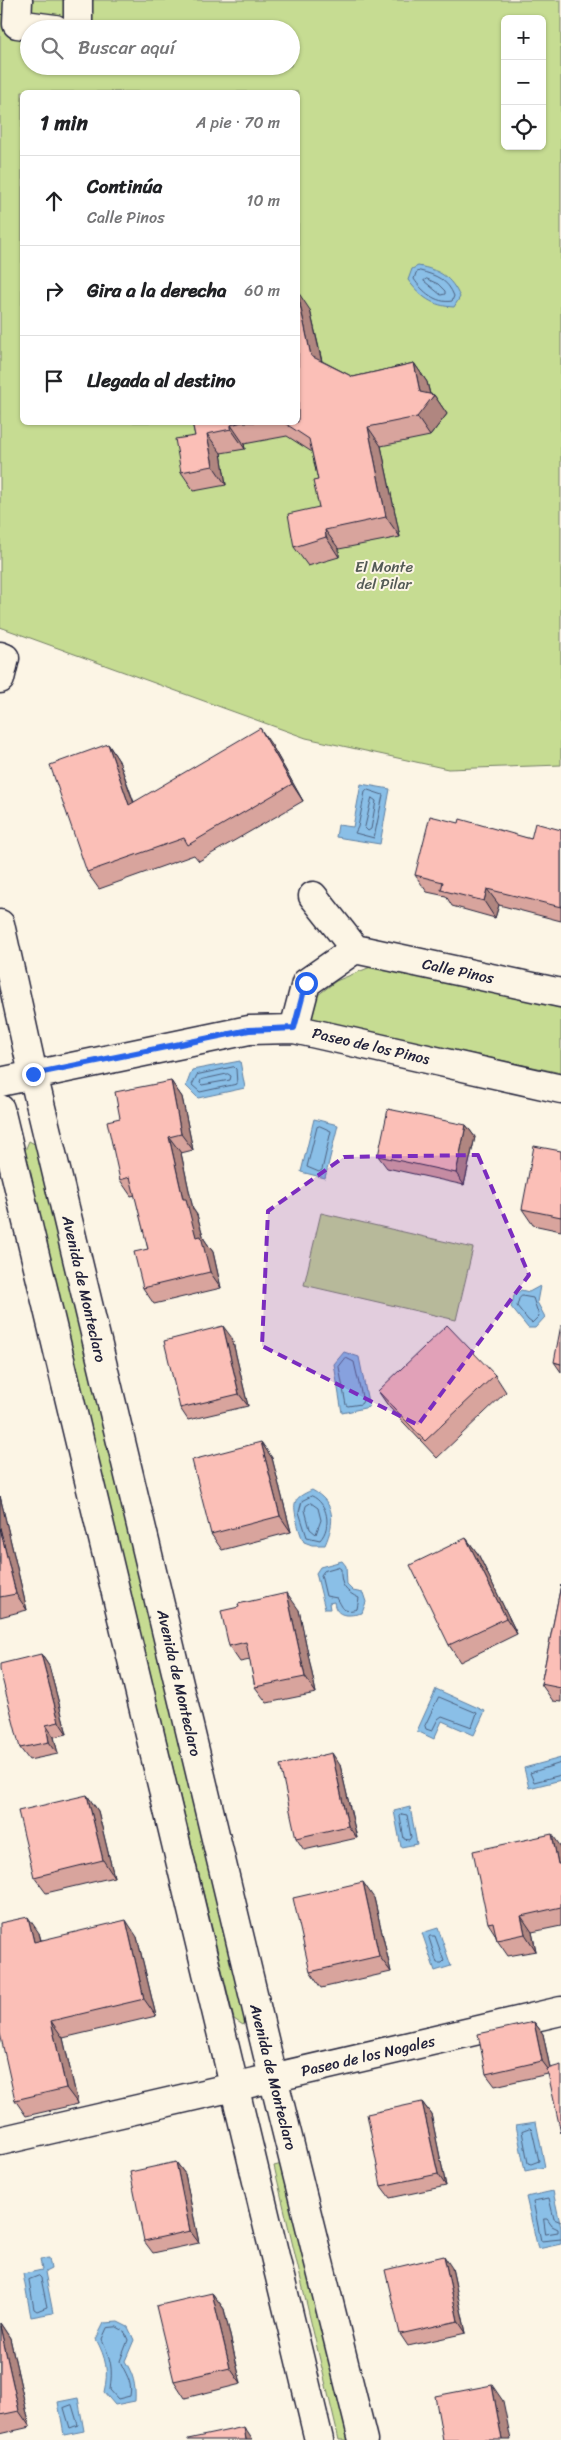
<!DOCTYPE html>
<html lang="es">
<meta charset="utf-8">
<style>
:root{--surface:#fff;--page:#f2f2f2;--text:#202124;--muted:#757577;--line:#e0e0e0}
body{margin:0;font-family:Sriracha,sans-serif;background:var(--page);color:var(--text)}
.controls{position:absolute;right:15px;top:15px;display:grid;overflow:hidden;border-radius:8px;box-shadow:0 1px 4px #0004}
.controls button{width:45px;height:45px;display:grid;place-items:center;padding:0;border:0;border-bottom:1px solid var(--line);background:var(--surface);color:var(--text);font:25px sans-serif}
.stop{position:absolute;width:15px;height:15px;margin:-11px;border:4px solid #2563eb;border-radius:50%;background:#fff}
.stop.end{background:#2563eb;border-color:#fff;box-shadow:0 1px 5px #0008}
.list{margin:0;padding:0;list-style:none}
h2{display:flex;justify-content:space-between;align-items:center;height:65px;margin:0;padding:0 20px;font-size:21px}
h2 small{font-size:16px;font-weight:400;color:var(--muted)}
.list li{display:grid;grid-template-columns:32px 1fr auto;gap:15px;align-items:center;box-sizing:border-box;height:90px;padding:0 20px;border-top:1px solid var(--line)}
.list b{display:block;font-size:19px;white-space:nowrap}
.list p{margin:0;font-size:16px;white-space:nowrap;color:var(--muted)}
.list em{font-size:16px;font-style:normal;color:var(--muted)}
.icon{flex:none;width:28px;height:28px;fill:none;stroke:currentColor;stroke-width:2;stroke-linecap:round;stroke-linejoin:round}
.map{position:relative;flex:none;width:561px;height:2440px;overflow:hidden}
.search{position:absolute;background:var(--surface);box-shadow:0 1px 4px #0004;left:20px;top:20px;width:280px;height:55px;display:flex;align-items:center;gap:12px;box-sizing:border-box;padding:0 18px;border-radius:28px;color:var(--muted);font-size:19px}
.panel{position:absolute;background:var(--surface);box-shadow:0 1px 4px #0004;left:20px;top:90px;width:280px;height:335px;border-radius:8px}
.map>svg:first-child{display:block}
.green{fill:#c6dc92;stroke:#747f66;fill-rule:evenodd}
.water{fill:#8abfe7;stroke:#6080a2}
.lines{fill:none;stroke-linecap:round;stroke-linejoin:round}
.shore{stroke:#4c6180;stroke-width:1}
.minor-casing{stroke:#22223b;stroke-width:31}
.minor{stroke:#fcf5e5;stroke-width:28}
.wall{fill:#d8a49d;stroke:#22223b}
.shaded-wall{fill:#b08680;stroke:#22223b}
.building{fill:#fbbfb7;stroke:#22223b}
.route{stroke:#2563eb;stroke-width:6}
.marked{fill:#7b2cbf;fill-opacity:0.2;stroke:#7b2cbf;stroke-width:4;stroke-dasharray:10 6;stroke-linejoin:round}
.labels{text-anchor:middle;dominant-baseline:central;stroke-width:4;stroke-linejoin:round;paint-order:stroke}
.park-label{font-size:15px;fill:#535a55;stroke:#fcf5e5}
.street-label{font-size:15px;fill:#22223b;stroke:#fcf5e5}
</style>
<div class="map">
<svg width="561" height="2440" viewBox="0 0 561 2440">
<rect width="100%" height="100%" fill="#fcf5e5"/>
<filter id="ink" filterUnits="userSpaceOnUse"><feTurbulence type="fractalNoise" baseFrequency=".02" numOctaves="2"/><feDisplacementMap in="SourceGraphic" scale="10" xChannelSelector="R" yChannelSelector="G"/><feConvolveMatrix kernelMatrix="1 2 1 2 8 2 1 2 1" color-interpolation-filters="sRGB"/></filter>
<g filter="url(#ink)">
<path class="green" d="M0 0H561V765L448 769 306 738 0 627ZM505 19H542V146H505ZM29 29H291V66H29ZM22 92H298V422H22Z
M373 966 561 1008V1073L311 1019 318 995 336 981Z
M29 1141 40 1147 250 2015 243 2025 234 2019 24 1153Z
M321 1213 473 1248 456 1320 304 1285Z
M286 2163 354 2440H339L274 2166Z"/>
<path class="water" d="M418 266C440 270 451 277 460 297L454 307C432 306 421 297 408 280L412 269Z
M361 784 390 789 380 844 336 837 338 825 353 827Z
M240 1061 245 1088 198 1098 186 1086 192 1070Z
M314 1119 338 1125 325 1178 301 1172Z
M540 1286 537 1302 545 1317 535 1328H528L511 1307 514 1296 521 1290 529 1292Z
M344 1352 359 1357 369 1407 342 1413 334 1364Z
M312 1490C336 1503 335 1522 325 1545H312L304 1542C300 1534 299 1529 297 1522 293 1502 292 1499 312 1490Z
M342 1561 346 1566 347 1585 353 1591 363 1593 366 1602 362 1613C349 1616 336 1618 334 1602L329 1603 330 1609H325L316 1573 320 1567Z
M436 1689 485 1711 474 1735 442 1721 434 1739 417 1731Z
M561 1758V1780L529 1788 524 1768Z
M410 1807 417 1844 401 1847 394 1811Z
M438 1928 451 1966 435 1971 422 1933Z
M536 2122 545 2167 525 2171 516 2125Z
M553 2191 561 2228V2244L538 2249 526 2197Z
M49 2258 51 2269 45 2272 53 2313 31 2317 23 2274 42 2270 40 2259Z
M118 2322 128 2327 134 2340 125 2361C133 2374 136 2384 135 2401L115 2405 104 2392C109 2371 106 2358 96 2339L104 2323Z
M78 2398 84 2431 64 2435 58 2402Z"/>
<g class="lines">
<path class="shore" d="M420 271C436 275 448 280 454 296L452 301C436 304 422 291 414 279L416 273Z
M427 279 438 284 445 291V294L441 295 424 281Z
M368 790 383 795 374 838 355 833 358 827 365 792Z
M372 798 376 801 371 829 368 831 365 828Z
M234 1067 236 1069 237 1084 200 1092 192 1085 197 1075Z
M228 1074 231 1076 230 1080 202 1085 200 1083 201 1080Z
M320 1126 331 1131 322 1170 319 1172 307 1167 317 1127Z
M522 1296 533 1298 539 1316 532 1323 528 1320 517 1306 519 1299Z
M346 1358 354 1362 363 1401 361 1404 348 1406 346 1405 339 1367Z
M312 1496C328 1503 332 1527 320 1540L307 1537 299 1512 302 1501Z
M311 1503 318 1508 321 1520 316 1534 310 1529 305 1510 306 1506Z
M338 1567 341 1569C340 1586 346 1592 359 1598L357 1609C342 1613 344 1609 337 1598L326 1596 321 1575 324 1571Z
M439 1697 477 1713 472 1727 442 1716 438 1719 432 1731 426 1729 425 1726Z
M561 1763 530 1773 534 1782 561 1775
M402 1814 407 1815 411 1837 409 1840 404 1839 400 1817Z
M430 1936H435L444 1961 442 1963H437L429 1938Z
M530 2128 532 2130 539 2161 531 2164 528 2163 522 2131Z
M544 2219H547L552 2226 558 2229V2232L546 2234Z
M561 2222 554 2219 549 2198 533 2201 541 2241 561 2239
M39 2276 41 2278 47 2307 37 2311 34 2309 29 2280Z
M117 2327 124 2331 128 2340 120 2361C125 2373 133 2382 130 2396L118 2399 110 2390C113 2367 111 2360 102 2339L107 2328Z
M72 2405 78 2425 70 2428 64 2408Z"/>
<defs>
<path id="minor" d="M18 0 17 24 55 29
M78 29V0
M0 656 5 658 0 679
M313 896 355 949 561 993
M0 924 33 1074 273 2077 363 2440
M294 1029 306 983 355 949
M0 1082 249 1030 294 1029 561 1089
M0 1109 319 2440
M0 2141 561 2011"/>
</defs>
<use href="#minor" class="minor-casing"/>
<use href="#minor" class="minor"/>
</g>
<path class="wall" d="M310 310 322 361 353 377 414 363 427 382 430 394 434 395 447 414 430 436 381 446 400 537 339 549V557L308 566 294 547 319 507 318 480 312 452 287 436 244 444 245 449 221 453 226 485 194 491 181 472 195 436 192 422H298Z
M108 744 119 761 134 802 271 744 303 801 199 861 194 855 99 889 87 872Z
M459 823 531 839 561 830V921L499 905 495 918 452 906 446 896 427 892 415 875Z
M171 1081 182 1097 193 1150 181 1153 193 1209 197 1215 204 1239 213 1252 221 1288 154 1304 143 1288 148 1249 135 1195 131 1196 120 1180V1118Z
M466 1125 475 1137 464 1185 387 1168 378 1156Z
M561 1151V1231L533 1225 522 1209Z
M232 1338 248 1406 188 1420 180 1408Z
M554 1362 561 1364V1372Z
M495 1375 506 1392 437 1458 389 1407 378 1391Z
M261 1442 272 1458 291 1532 222 1550 211 1534Z
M0 1496 27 1610 0 1617Z
M466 1538 478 1554 517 1634 460 1662 449 1645Z
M561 1585V1702L553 1701 541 1684Z
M299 1610 316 1693 267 1703 255 1687 250 1660 240 1662 229 1646Z
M41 1654 49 1666 67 1734 54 1737 58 1754 29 1760 20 1748Z
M340 1765 357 1838 304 1850 296 1838Z
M87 1795 98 1811 114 1877 46 1893 34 1877Z
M561 1847V1926L532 1932 536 1951 508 1956 497 1940 495 1934 488 1923Z
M374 1898 391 1972 321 1988 310 1972Z
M39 1933 41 1940 137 1937 156 2016 63 2038 78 2104 26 2116 15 2100Z
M534 2022 543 2034 550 2068 548 2074 495 2086 486 2074Z
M422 2102 431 2114 446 2186 390 2198 381 2186Z
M176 2162 185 2174 199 2243 153 2253 144 2241Z
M452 2268 466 2333 408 2346 400 2334Z
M212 2293 224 2309 241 2384 185 2398 174 2381Z
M0 2323 10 2338 30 2427 0 2434Z"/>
<path class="shaded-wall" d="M298 292 310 310 325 376 311 356 298 295Z
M414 363 427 382 431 399 434 395 447 414 430 436 417 417 420 392Z
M231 425 244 444 245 449 231 429Z
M368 427 381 446 400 537 386 517Z
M207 434 221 453 226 485 213 466Z
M325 530 339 549V557L326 537Z
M260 728 271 744 303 801 292 784Z
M108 744 119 761 140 821 129 805Z
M487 889 499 905 495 918 484 901Z
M171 1081 182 1097 193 1150 181 1134Z
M466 1125 475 1137 464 1185 456 1173Z
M169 1137 181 1153 193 1209 197 1215 204 1239 213 1252 221 1288 210 1272 196 1237 183 1199Z
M223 1326 232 1338 248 1406 239 1394Z
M261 1442 272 1458 291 1532 280 1516Z
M0 1496 27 1610 16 1594 0 1528Z
M466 1538 478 1554 517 1634 506 1618Z
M287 1593 299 1610 316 1693 305 1677Z
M41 1654 49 1666 67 1734 59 1722Z
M46 1725 54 1737 58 1754 49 1742Z
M332 1753 340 1765 357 1838 348 1826Z
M87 1795 98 1811 114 1877 103 1860Z
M552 1834 561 1847V1868L558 1864Z
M363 1882 374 1898 391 1972 379 1956Z
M521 1916 532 1932 536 1951 525 1934Z
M28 1917 39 1933 45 1958 34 1942Z
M126 1920 137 1937 156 2016 144 1999Z
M51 2021 63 2038 78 2104 66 2088Z
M534 2022 543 2034 551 2073 542 2061Z
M422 2102 431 2114 446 2186 438 2174Z
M176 2162 185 2174 199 2243 190 2231Z
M444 2256 452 2268 466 2333 458 2321Z
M212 2293 224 2309 241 2384 230 2368Z
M0 2323 10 2338 30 2427 19 2411 0 2326Z
M492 2385 503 2401 511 2440H502Z
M244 2427 252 2439V2440H246Z"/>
<path class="building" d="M298 295 311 356 353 377 414 363 420 392 434 395 417 417 368 427 386 517 325 530 326 537 294 547 288 514 319 507 313 481 318 480 309 439 283 422H298Z
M192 422H242L231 425V429L207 434 213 466 181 472 175 439 195 436Z
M260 728 292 784 188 845 184 838 87 872 50 765 108 744 129 805Z
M430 816 459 823 460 819 531 839 535 823 561 830V907L487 889 484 901 441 890 443 882 415 875Z
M171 1081 181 1134 169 1137 183 1199H186L196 1237 201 1236 210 1272 143 1288 134 1252 148 1249 130 1177 120 1180 107 1121 120 1118 115 1092Z
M388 1109 466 1125 456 1173 378 1156Z
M534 1146 561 1151V1217L522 1209Z
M447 1325 495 1375 425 1441 378 1391Z
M561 1325V1364L554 1362Z
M223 1326 239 1394 180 1408 164 1341Z
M261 1442 280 1516 211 1534 192 1460Z
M0 1528 16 1594 0 1597Z
M466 1538 506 1618 449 1645 410 1565Z
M561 1585V1688L541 1684Z
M287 1593 305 1677 255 1687 246 1642 229 1646 221 1611 239 1607 238 1604Z
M41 1654 59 1722 46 1725 49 1742 20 1748 0 1670V1664Z
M332 1753 348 1826 296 1838 280 1765Z
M87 1795 103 1860 34 1877 18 1811Z
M552 1834 558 1864H561V1907L521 1916 525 1934 497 1940 493 1922 488 1923 473 1851Z
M363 1882 379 1956 310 1972 293 1898Z
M28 1917 34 1942 126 1920 144 1999 51 2021 66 2088 15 2100 0 2033V1923Z
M534 2022 542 2061 486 2074 478 2034Z
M561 2065V2133L547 2069Z
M422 2102 438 2174 381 2186 367 2114Z
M176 2162 190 2231 144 2241 130 2172Z
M444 2256 458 2321 400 2334 385 2270Z
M212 2293 230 2368 174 2381 156 2306Z
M0 2326 19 2411 0 2415Z
M492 2385 502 2440H443L435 2396Z
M244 2427 246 2440H188V2439Z"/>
</g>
<g class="lines" filter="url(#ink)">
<path class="route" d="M33 1074 249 1030 294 1028 306 983"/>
</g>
<path class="marked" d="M478 1155 529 1275 418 1425 262 1346 268 1211 344 1157Z"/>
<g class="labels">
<g class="park-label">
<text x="384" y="567">El Monte<tspan x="384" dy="17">del Pilar</tspan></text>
</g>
<g class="street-label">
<text transform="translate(458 971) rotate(12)">Calle Pinos</text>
<text transform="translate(371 1046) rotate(13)">Paseo de los Pinos</text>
<text transform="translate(84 1289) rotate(77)">Avenida de Monteclaro</text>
<text transform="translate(179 1683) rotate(77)">Avenida de Monteclaro</text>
<text transform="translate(368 2056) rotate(-13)">Paseo de los Nogales</text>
<text transform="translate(273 2077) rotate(76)">Avenida de Monteclaro</text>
</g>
</g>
</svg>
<div class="controls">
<button>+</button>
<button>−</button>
<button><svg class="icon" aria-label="locate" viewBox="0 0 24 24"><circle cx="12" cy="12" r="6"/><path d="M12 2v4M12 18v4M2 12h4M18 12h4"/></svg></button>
</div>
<div class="stop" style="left:306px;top:983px"></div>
<div class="stop end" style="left:33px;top:1074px"></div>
<div class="search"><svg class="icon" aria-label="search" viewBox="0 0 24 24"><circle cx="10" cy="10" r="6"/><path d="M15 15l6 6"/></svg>Buscar aquí</div>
<section class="panel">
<h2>1 min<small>A pie · 70 m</small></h2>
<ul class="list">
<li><svg class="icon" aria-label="ahead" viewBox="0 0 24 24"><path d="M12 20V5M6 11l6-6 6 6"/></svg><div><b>Continúa</b><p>Calle Pinos</p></div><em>10 m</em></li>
<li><svg class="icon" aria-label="right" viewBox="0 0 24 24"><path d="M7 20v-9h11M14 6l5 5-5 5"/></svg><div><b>Gira a la derecha</b></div><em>60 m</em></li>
<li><svg class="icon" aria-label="arrive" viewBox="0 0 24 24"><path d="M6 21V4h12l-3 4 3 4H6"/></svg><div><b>Llegada al destino</b></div></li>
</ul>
</section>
</div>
